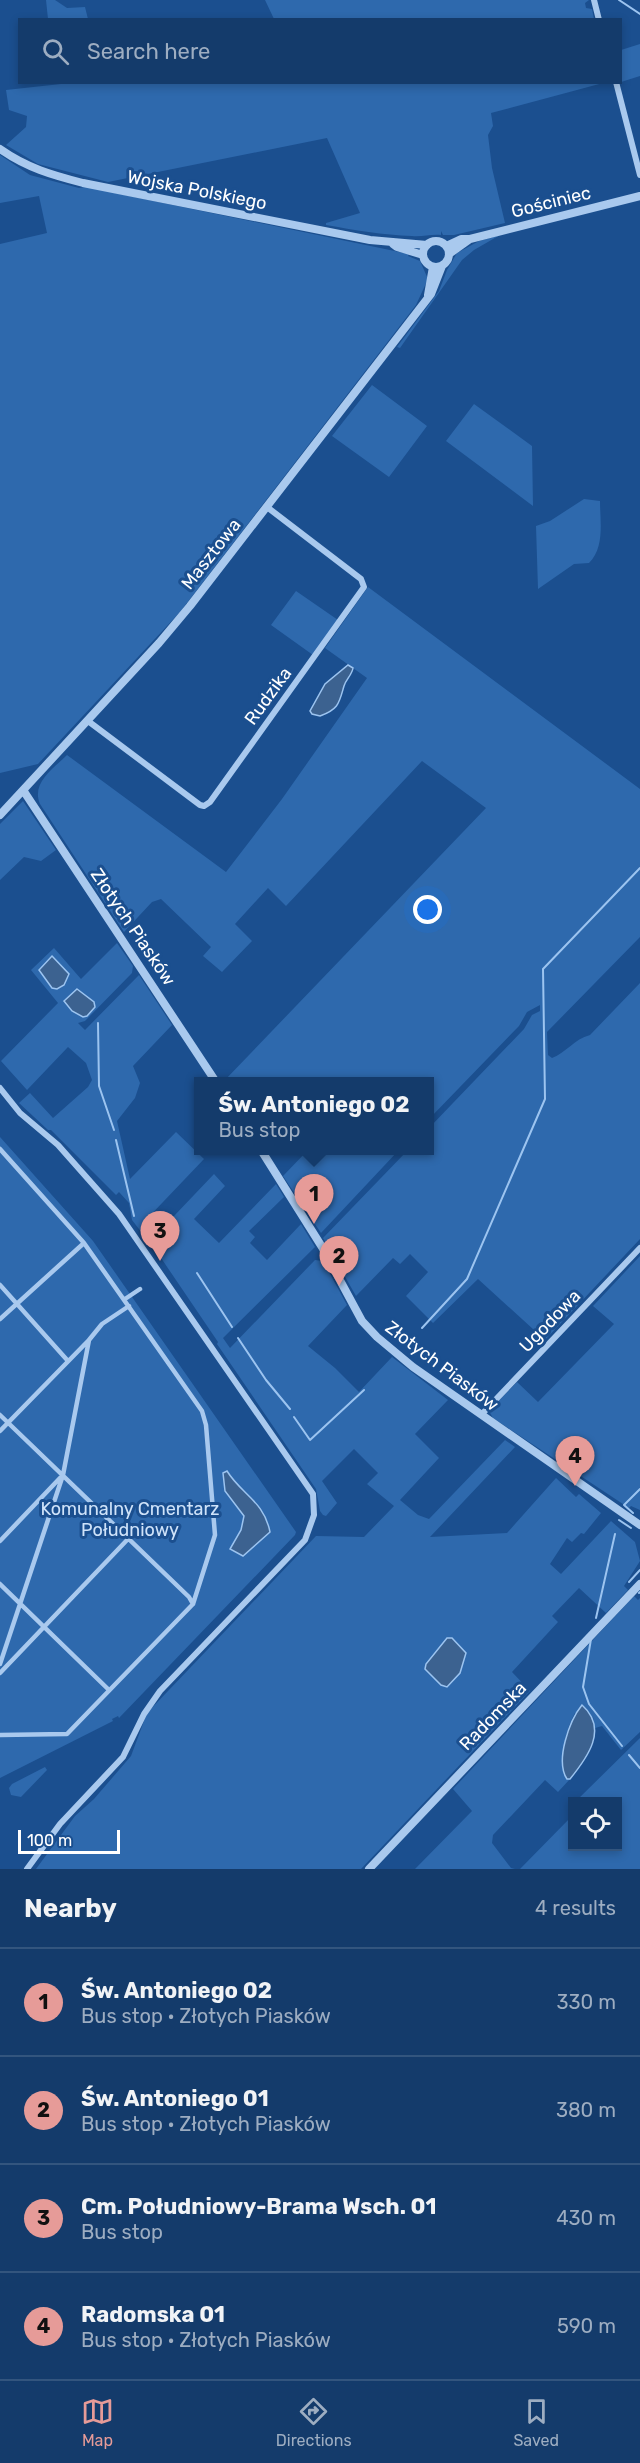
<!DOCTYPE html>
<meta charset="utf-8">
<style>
:root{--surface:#143b6b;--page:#1d4271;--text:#f1f3f6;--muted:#9dadc1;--line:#33557e;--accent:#e69b98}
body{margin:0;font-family:Rubik,sans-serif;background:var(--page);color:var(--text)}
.controls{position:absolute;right:18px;bottom:18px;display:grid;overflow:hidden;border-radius:0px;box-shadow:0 3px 9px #0003}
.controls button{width:54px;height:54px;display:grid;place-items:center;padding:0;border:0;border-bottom:2px solid var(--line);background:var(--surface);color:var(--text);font:30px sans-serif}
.scale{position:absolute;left:18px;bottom:15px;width:102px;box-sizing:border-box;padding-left:6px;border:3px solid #fff;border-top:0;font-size:16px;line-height:21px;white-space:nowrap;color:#fff;-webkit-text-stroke:4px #1b4f8f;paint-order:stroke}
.you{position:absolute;left:428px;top:910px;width:21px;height:21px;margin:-15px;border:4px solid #fff;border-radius:50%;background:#1a73e8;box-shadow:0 0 0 9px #1a73e833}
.badge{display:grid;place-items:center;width:39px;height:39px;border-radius:50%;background:var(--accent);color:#111;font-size:20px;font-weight:700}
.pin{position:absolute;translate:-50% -50px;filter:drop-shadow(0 2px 3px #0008)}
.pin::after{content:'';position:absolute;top:32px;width:21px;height:18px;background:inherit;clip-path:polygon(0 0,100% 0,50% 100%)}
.popup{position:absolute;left:194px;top:1077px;width:240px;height:78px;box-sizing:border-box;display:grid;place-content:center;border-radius:0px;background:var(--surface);filter:drop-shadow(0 2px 4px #0005);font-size:20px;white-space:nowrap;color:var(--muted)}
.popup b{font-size:22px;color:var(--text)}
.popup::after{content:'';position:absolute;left:50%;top:100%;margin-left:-12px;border:12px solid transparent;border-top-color:var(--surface)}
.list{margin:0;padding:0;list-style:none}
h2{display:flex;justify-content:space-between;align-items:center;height:78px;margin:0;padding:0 24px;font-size:26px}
h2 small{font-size:20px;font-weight:400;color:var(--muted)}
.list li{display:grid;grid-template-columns:39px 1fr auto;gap:18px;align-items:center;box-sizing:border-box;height:108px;padding:0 24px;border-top:2px solid var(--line)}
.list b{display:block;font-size:22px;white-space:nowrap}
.list p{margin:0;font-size:20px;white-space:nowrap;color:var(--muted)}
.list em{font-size:20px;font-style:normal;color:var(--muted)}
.icon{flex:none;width:33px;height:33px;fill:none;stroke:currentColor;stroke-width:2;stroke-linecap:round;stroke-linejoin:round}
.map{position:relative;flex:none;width:640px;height:1869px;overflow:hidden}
.search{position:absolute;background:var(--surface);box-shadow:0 3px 9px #0003;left:18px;right:18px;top:18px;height:66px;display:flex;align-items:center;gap:15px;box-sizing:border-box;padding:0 21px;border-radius:0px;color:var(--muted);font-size:22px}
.sheet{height:510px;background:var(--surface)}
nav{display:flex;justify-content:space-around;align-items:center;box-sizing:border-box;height:84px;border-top:2px solid var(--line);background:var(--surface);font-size:16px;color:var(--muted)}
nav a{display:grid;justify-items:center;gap:3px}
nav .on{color:var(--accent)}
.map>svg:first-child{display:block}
.green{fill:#2e69ad}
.water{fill:#3c6290;stroke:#9cc4f0;stroke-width:1.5}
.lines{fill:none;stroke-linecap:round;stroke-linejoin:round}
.stream{stroke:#9cc4f0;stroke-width:2}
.pedestrian{stroke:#a9c9ee;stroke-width:4.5}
.minor{stroke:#a9c9ee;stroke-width:6}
.tertiary{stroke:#a9c9ee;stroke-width:8}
.labels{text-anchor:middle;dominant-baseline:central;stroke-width:6;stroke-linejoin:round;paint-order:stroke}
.street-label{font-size:18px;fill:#fff;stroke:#1b4f8f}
.park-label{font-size:18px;fill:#cfe3fa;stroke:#1b4f8f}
</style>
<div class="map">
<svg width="640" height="1869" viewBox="0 0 640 1869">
<rect width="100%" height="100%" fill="#1b4f8f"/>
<path class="green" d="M46 0H55L67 8 85 7 88 19H48Z
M265 0H589L585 3 586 8 592 9 594 19H274Z
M640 44V76L621 82V50Z
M70 83V82L603 83 491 113 493 126 488 135 492 168 505 223 454 235H443L441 231V235C431 234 422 237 412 236 383 235 354 230 326 225V223L360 213 327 138 108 182 38 164 6 145 26 127 27 116 9 110 6 90Z
M0 155 30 175 79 188 86 187 409 254 408 256 420 261 428 279 416 305 180 612 38 764 0 773V244L47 233 39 196 0 203Z
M500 235 474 250 462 260 400 348 397 347 439 291 447 270 457 253 479 241Z
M372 385 427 426 389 477 332 436Z
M474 404 532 446 533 506 446 441Z
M584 499 600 501C600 522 605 547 589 563L574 564 538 589 536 526 550 521Z
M368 587 640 789V937L547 1032 548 1055 552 1058C566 1053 574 1039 590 1035L640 983V1239L545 1340 478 1279 433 1323 406 1296 428 1272 410 1254 400 1264 393 1258 356 1296 323 1238 407 1151 430 1150V1127L524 1029 532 1015 540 1011V1005L527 1012 519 1026 430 1118V1082L224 1081 486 808 422 761 286 906 268 888 235 924 252 941 222 972 203 956 211 947 161 899 152 902 124 932 40 804C31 783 53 769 67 755L226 872 282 799 367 678 325 648Z
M296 591 338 620 313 655 271 625Z
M23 801 56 850 41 861 24 857 0 880V824Z
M117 943 133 966 132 973 85 1021 78 1023 85 1030 139 975 172 1025 133 1066 140 1083 135 1098 117 1121 130 1179 176 1132 204 1159 143 1223 154 1237 214 1174 225 1186 194 1219 219 1243 276 1184 284 1197 249 1231 255 1237 250 1243 267 1260 301 1224 315 1247 223 1338 230 1348 315 1260 323 1261 347 1305 308 1346 335 1368 359 1392 392 1357 448 1400 415 1434 439 1458 400 1500 418 1515 429 1519 505 1440 515 1447 430 1537 507 1533 556 1478 576 1497 579 1494 601 1513 584 1534 581 1533 572 1542 567 1538 550 1564 561 1574 611 1521 635 1542 640 1561 624 1586 628 1590 606 1613 579 1588 552 1616 558 1622 512 1672 530 1691 361 1869H36L75 1816 94 1799 131 1756 147 1713 316 1536 364 1537 394 1506 367 1484 378 1473 354 1449 322 1481 337 1503 326 1516 323 1515 320 1511 316 1489 217 1344 218 1342 159 1255 132 1220 129 1203 119 1192 116 1195 51 1130H48L19 1103 30 1093 53 1118 88 1087 92 1080 86 1063 68 1047 27 1090 1 1061 58 1003 31 970 54 948 81 979Z
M0 1137 93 1241 296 1532 295 1535 119 1718 118 1716 112 1719 113 1721 0 1778Z
M308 1150H398V1151L321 1233 283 1176Z
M640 1256V1510L631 1506 629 1508 493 1418 489 1411 517 1382 538 1402 614 1324 593 1306Z
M634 1596 638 1600 640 1598V1732L621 1750 602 1726 595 1728 593 1717 575 1713C565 1731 558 1761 567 1779H570L558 1792 545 1780 493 1835 492 1843 511 1868 515 1869H415L472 1811 453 1789Z
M640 1738V1869H520L572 1816V1846H618V1802L576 1801Z
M45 1767 47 1770 21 1797 11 1795 9 1788 12 1784Z"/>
<path class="water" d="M348 665 353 668C352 675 346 679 344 686 339 703 339 709 320 716L312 714 310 711 325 684Z
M52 956 69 974 64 985 57 989 52 988 39 970Z
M77 989 94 1002 95 1007 87 1016 83 1017 72 1011 64 1001Z
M227 1471C241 1494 264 1501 270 1532L243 1556 230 1549 241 1530 244 1516 225 1491 223 1473Z
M447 1638H452L466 1653 460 1673 447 1687 441 1685 425 1669 426 1664Z
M582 1705C609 1729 587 1758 570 1779H567C555 1761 569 1721 582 1705Z"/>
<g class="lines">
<path class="stream" d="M619 0 640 14
M98 1023 99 1086 114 1130
M116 1140 134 1216
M156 1243 164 1250
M197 1273 232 1327
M422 1328 467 1279 545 1099 543 969 640 868
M238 1338 266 1380 290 1409
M294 1417 310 1440 364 1390
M633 1513 624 1505 640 1489
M619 1520 631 1528
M629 1582 640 1570
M639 1593 640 1592
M596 1618 615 1534
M591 1639 583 1687 589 1704 622 1746
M629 1755 640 1768"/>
<path class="pedestrian" d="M0 1149 84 1243 202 1411 206 1425 215 1535 193 1604 67 1734 0 1735
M0 1285 68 1361
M125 1299 140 1289
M0 1319 84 1243
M0 1415 189 1597 193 1604
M0 1431 88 1341
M0 1541 60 1478
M0 1584 109 1690
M0 1664 63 1475 89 1340 102 1324 129 1306
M0 1673 128 1539"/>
<path class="minor" d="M594 0 599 20
M616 82 640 175
M88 721 200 805 204 806 210 802 364 587 361 579 267 507
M0 1088 20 1113 58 1145 119 1214 313 1494 314 1515 305 1540 160 1691 144 1714 123 1757 60 1824 27 1869
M482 1414 640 1248"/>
<path class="tertiary" d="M0 149C27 168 52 175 83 183L370 240 427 245
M423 254a13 13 0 1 1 26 0a13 13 0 1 1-26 0Z
M393 244 397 247 423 255
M446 246 461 239H470L640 196
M449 254 470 239
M428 295 433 267
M23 790 216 1082
M0 815 159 643 190 606 431 294 442 266
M261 1150 322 1247 362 1321 377 1337 413 1367 640 1525
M369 1869 640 1584"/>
</g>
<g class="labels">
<g class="street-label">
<text transform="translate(197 190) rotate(11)">Wojska Polskiego</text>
<text transform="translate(551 202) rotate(-14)">Gościniec</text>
<text transform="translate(211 554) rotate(-52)">Masztowa</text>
<text transform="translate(268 696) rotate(-54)">Rudzika</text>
<text transform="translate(133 927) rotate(56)">Złotych Piasków</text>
<text transform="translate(550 1321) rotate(-46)">Ugodowa</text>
<text transform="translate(442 1366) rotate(37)">Złotych Piasków</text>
<text transform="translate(493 1716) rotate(-46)">Radomska</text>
</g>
<g class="park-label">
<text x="130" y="1509">Komunalny Cmentarz<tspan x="130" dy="21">Południowy</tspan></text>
</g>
</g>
</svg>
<div class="controls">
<button><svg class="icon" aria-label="locate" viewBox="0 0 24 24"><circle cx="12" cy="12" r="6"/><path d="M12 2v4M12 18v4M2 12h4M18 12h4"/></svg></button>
</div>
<div class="scale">100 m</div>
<div class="you"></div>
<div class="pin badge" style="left:314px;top:1224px">1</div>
<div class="popup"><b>Św. Antoniego 02</b>Bus stop</div>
<div class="pin badge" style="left:339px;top:1286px">2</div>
<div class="pin badge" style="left:160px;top:1261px">3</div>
<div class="pin badge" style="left:575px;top:1486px">4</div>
<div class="search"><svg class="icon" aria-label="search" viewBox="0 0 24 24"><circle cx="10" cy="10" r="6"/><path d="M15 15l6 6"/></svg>Search here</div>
</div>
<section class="sheet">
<h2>Nearby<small>4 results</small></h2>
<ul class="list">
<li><span class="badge">1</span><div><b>Św. Antoniego 02</b><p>Bus stop · Złotych Piasków</p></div><em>330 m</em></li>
<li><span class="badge">2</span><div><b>Św. Antoniego 01</b><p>Bus stop · Złotych Piasków</p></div><em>380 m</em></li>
<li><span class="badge">3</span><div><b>Cm. Południowy-Brama Wsch. 01</b><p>Bus stop</p></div><em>430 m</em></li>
<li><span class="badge">4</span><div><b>Radomska 01</b><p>Bus stop · Złotych Piasków</p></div><em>590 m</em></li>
</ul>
</section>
<nav>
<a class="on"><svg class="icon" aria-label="map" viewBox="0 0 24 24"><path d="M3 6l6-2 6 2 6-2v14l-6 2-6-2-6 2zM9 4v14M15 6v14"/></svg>Map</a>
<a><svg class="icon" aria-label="directions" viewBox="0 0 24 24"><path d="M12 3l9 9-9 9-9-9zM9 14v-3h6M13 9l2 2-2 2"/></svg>Directions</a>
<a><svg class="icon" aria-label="saved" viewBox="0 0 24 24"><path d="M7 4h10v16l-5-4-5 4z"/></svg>Saved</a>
</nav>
